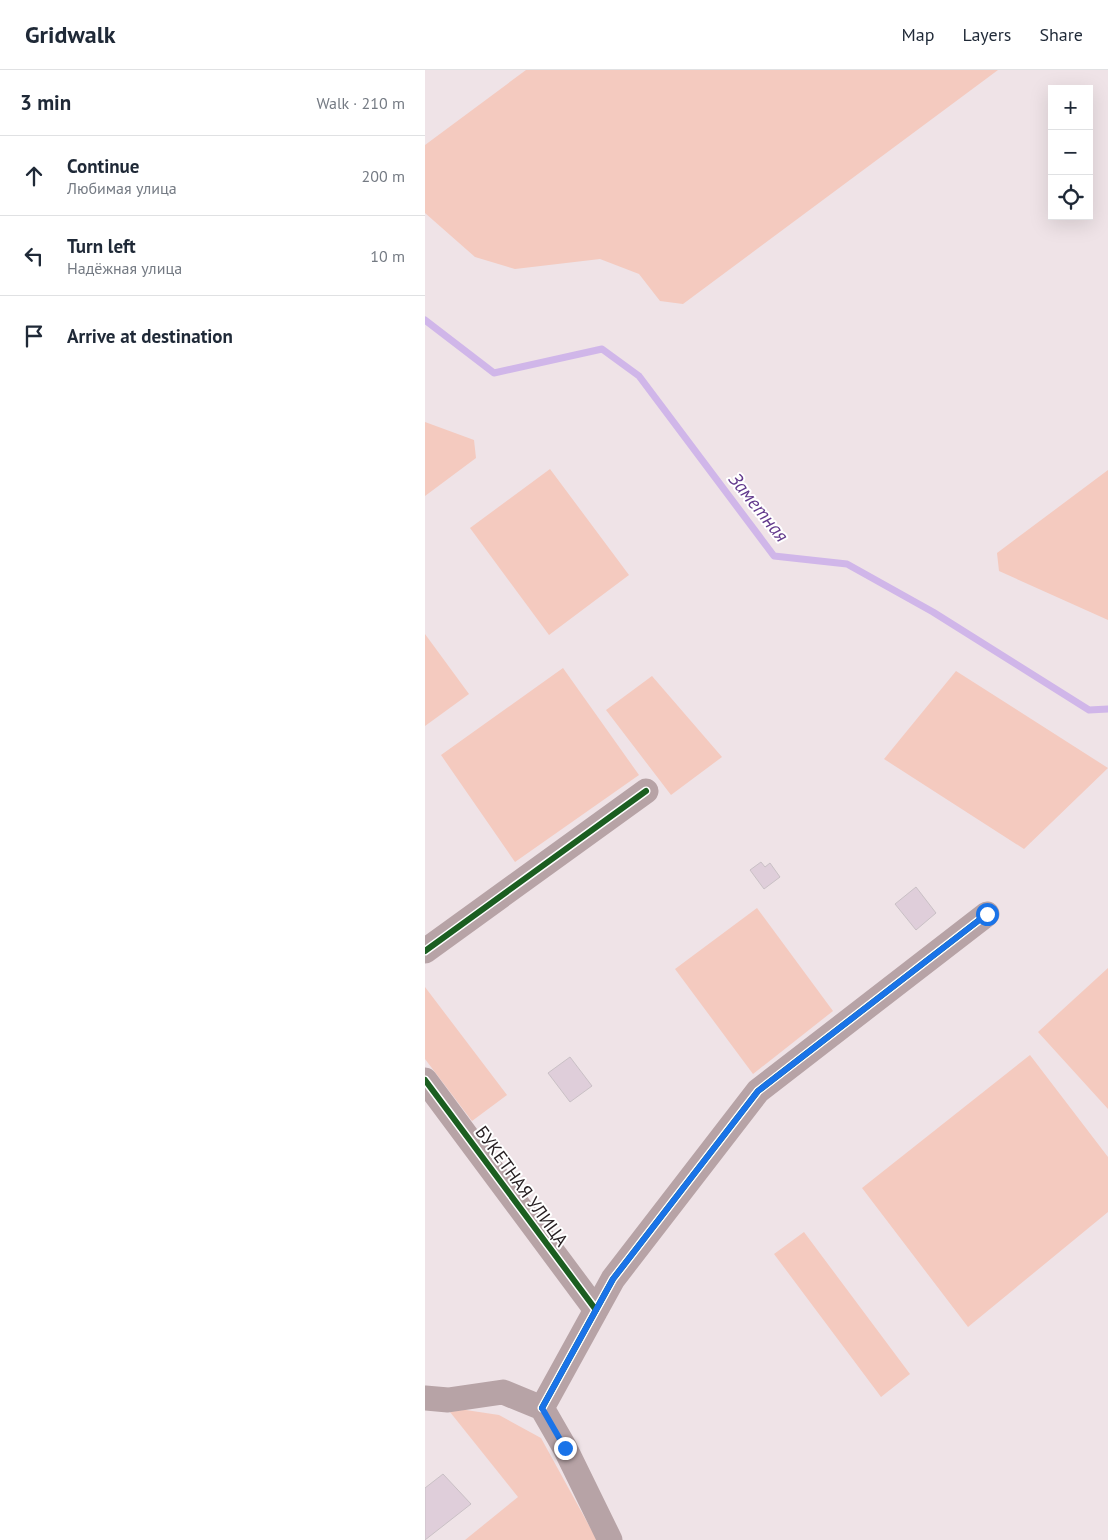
<!DOCTYPE html>
<meta charset="utf-8">
<style>
:root{--surface:#fff;--page:#f6f6f7;--text:#1f2937;--muted:#747a83;--line:#e0e1e3}
body{margin:0;font-family:"PT Sans",sans-serif;background:var(--page);color:var(--text)}
.controls{position:absolute;right:15px;top:15px;display:grid;overflow:hidden;border-radius:0px;box-shadow:0 5px 20px #0002}
.controls button{width:45px;height:45px;display:grid;place-items:center;padding:0;border:0;border-bottom:1px solid var(--line);background:var(--surface);color:var(--text);font:25px sans-serif}
.stop{position:absolute;width:15px;height:15px;margin:-11px;border:4px solid #1a73e8;border-radius:50%;background:#fff}
.stop.end{background:#1a73e8;border-color:#fff;box-shadow:0 1px 5px #0008}
.list{margin:0;padding:0;list-style:none}
h2{display:flex;justify-content:space-between;align-items:center;height:65px;margin:0;padding:0 20px;font-size:21px}
h2 small{font-size:16px;font-weight:400;color:var(--muted)}
.list li{display:grid;grid-template-columns:32px 1fr auto;gap:15px;align-items:center;box-sizing:border-box;height:80px;padding:0 20px;border-top:1px solid var(--line)}
.list b{display:block;font-size:19px;white-space:nowrap}
.list p{margin:0;font-size:16px;white-space:nowrap;color:var(--muted)}
.list em{font-size:16px;font-style:normal;color:var(--muted)}
.icon{flex:none;width:28px;height:28px;fill:none;stroke:currentColor;stroke-width:2;stroke-linecap:round;stroke-linejoin:round}
.map{position:relative;flex:none;width:683px;height:1470px;overflow:hidden}
header{display:flex;align-items:center;gap:30px;box-sizing:border-box;height:70px;padding:0 25px;background:var(--surface);border-bottom:1px solid var(--line)}
header strong{font-size:24px}
nav{display:flex;gap:28px;margin-inline-start:auto;font-size:18px}
main{display:flex}
aside{flex:1;background:var(--surface)}
.map>svg:first-child{display:block}
.green{fill:#f4cabf}
.lines{fill:none;stroke-linecap:round;stroke-linejoin:round}
.stream{stroke:#d0b6e9;stroke-width:7}
.building{fill:#dfceda;stroke:#c9c0c5}
.minor{stroke:#b7a3a6;stroke-width:25}
.cycleway-casing{stroke:#fff;stroke-width:9}
.cycleway{stroke:#1b5e20;stroke-width:6}
.route{stroke:#1a73e8;stroke-width:6}
.labels{text-anchor:middle;dominant-baseline:central;stroke-width:4;stroke-linejoin:round;paint-order:stroke}
.street-label{font-size:18px;fill:#251d20;stroke:#fff}
.water-label{font-size:19px;font-style:italic;fill:#62398c;stroke:#fff}
</style>
<header>
<strong>Gridwalk</strong>
<nav><a>Map</a><a>Layers</a><a>Share</a></nav>
</header>
<main>
<aside>
<h2>3 min<small>Walk · 210 m</small></h2>
<ul class="list">
<li><svg class="icon" aria-label="ahead" viewBox="0 0 24 24"><path d="M12 20V5M6 11l6-6 6 6"/></svg><div><b>Continue</b><p>Любимая улица</p></div><em>200 m</em></li>
<li><svg class="icon" aria-label="left" viewBox="0 0 24 24"><path d="M17 20v-9H6M10 6l-5 5 5 5"/></svg><div><b>Turn left</b><p>Надёжная улица</p></div><em>10 m</em></li>
<li><svg class="icon" aria-label="arrive" viewBox="0 0 24 24"><path d="M6 21V4h12l-3 4 3 4H6"/></svg><div><b>Arrive at destination</b></div></li>
</ul>
</aside>
<div class="map">
<svg width="683" height="1470" viewBox="0 0 683 1470">
<rect width="100%" height="100%" fill="#efe3e7"/>
<path class="green" d="M101 0H573L258 234 235 231 214 204 175 189 90 199 50 187 0 143V75Z
M0 352 49 370 51 388 0 426Z
M125 399 204 505 124 565 45 458Z
M683 400V550L574 501 572 483Z
M0 564 44 624 0 656Z
M138 598 214 705 90 792 16 685Z
M531 601 683 698 599 779 459 689Z
M227 606 297 687 246 725 181 640Z
M332 838 408 941 328 1004 250 899Z
M683 898V1039L613 962Z
M0 917 82 1025 47 1051 0 989Z
M605 985 683 1087V1142L543 1257 437 1118Z
M379 1162 485 1304 456 1327 349 1184Z
M21 1337 74 1345 116 1368 172 1470H40L93 1427Z"/>
<g class="lines">
<path class="stream" d="M0 250 69 303 177 279 214 306 349 486 422 494 508 542 664 640 683 639"/>
</g>
<path class="building" d="M336 792 340 797 345 793 355 807 339 819 325 800Z
M491 817 511 843 491 860 470 834Z
M145 987 167 1016 145 1032 123 1003Z
M18 1404 46 1434 0 1470V1418Z"/>
<g class="lines">
<path class="minor" d="M0 881 221 721
M0 1010 171 1240
M0 1328 23 1330 78 1322 117 1338 140 1378 185 1470
M117 1338 188 1209 333 1021 562 844"/>
<defs>
<path id="cycleway" d="M0 881 221 721
M0 1010 171 1240
M117 1338 188 1209 333 1021 562 844"/>
</defs>
<use href="#cycleway" class="cycleway-casing"/>
<use href="#cycleway" class="cycleway"/>
</g>
<g class="lines">
<path class="route" d="M140 1378 117 1338 188 1209 333 1021 562 844"/>
</g>
<g class="labels">
<g class="street-label">
<text transform="translate(97 1116) rotate(54)">БУКЕТНАЯ УЛИЦА</text>
</g>
<g class="water-label">
<text transform="translate(334 437) rotate(51)">Заметная</text>
</g>
</g>
</svg>
<div class="controls">
<button>+</button>
<button>−</button>
<button><svg class="icon" aria-label="locate" viewBox="0 0 24 24"><circle cx="12" cy="12" r="6"/><path d="M12 2v4M12 18v4M2 12h4M18 12h4"/></svg></button>
</div>
<div class="stop" style="left:562px;top:844px"></div>
<div class="stop end" style="left:140px;top:1378px"></div>
</div>
</main>
